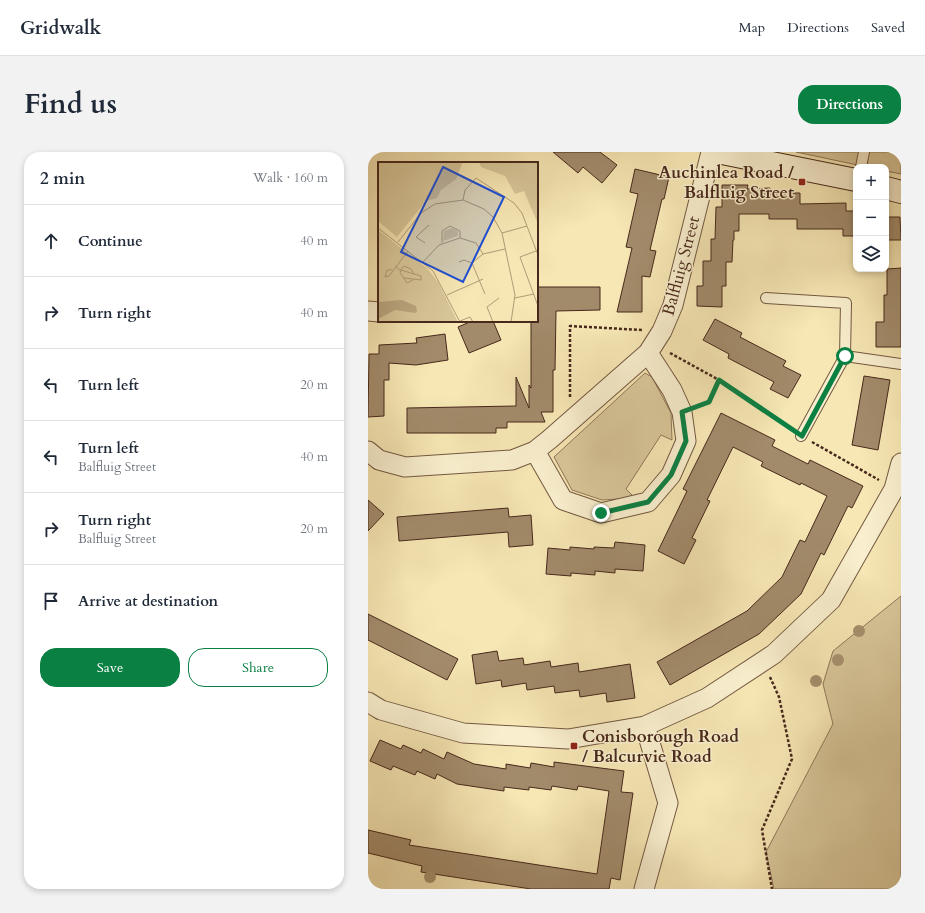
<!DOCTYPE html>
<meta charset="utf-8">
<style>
:root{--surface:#fff;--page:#f2f2f3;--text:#1f2937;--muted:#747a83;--line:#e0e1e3;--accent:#0b8043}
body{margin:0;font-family:Cardo,serif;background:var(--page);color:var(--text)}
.controls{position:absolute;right:12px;top:12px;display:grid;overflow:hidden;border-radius:8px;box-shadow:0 2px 6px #0003}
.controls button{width:36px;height:36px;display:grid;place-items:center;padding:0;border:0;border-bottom:1px solid var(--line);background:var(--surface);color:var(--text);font:20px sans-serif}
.stop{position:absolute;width:12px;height:12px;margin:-9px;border:3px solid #0b8043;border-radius:50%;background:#fff}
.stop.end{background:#0b8043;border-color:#fff;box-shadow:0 1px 4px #0008}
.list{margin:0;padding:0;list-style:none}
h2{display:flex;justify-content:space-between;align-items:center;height:52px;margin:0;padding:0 16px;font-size:17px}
h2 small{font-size:13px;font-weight:400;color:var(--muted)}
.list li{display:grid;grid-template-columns:26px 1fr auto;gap:12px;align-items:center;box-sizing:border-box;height:72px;padding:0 16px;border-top:1px solid var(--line)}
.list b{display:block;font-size:15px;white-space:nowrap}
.list p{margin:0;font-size:13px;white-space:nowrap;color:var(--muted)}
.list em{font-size:13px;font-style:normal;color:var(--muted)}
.actions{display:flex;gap:8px;padding:12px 16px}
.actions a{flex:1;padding:9px 0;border:1px solid var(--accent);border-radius:16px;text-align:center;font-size:14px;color:var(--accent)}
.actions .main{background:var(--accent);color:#fff}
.icon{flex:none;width:22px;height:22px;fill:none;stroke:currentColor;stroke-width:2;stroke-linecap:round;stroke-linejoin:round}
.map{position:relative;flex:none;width:533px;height:737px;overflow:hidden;border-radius:16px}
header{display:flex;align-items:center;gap:24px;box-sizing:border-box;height:56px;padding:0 20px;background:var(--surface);border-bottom:1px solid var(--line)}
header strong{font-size:19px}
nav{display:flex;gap:22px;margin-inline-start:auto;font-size:14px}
.intro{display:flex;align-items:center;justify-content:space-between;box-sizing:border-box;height:96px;padding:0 24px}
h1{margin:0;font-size:28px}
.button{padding:10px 18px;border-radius:16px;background:var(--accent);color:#fff;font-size:14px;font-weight:700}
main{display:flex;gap:24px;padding:0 24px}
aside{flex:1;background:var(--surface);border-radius:16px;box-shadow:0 2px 6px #0003}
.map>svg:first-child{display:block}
.green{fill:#d8c79a;stroke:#90785a}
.building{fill:#a28b6b;stroke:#47281b}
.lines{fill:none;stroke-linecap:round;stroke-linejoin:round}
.lane-casing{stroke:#735841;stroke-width:12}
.street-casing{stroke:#735841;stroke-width:21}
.secondary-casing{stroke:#47281b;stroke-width:24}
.path{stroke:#47281b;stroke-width:2.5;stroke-dasharray:3 2;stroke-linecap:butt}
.lane{stroke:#f9efce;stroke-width:10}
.street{stroke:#f9efce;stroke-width:19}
.secondary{stroke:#f9efce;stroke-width:22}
.tree{fill:#a6906e}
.route{stroke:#0b8043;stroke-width:5}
.poi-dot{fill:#8f2418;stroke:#f9efce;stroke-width:1.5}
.labels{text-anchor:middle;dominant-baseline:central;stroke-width:3;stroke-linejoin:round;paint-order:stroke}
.poi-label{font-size:17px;font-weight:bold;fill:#47281b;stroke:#f9efce;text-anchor:end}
.street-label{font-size:17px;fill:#47281b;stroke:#f9efce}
.inset-road{fill:none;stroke:#b09b77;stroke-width:1}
.view{fill:#1d4ed8;fill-opacity:0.15;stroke:#1d4ed8;stroke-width:2}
.inset-edge{fill:none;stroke:#47281b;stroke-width:2}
</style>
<header>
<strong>Gridwalk</strong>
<nav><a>Map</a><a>Directions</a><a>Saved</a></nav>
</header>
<div class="intro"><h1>Find us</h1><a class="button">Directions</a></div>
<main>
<aside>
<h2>2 min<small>Walk · 160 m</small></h2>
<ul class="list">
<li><svg class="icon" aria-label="ahead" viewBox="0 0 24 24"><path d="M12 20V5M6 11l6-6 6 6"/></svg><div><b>Continue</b></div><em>40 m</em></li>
<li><svg class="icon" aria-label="right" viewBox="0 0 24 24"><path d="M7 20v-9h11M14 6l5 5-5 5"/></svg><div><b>Turn right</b></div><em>40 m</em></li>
<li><svg class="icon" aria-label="left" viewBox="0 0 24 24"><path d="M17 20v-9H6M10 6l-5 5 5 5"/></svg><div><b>Turn left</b></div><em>20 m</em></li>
<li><svg class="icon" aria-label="left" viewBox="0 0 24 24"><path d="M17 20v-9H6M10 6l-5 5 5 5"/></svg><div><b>Turn left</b><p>Balfluig Street</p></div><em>40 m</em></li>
<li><svg class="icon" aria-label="right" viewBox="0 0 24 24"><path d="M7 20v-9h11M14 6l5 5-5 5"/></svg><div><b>Turn right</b><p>Balfluig Street</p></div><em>20 m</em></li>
<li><svg class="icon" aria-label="arrive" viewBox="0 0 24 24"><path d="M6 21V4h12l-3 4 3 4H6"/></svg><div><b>Arrive at destination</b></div></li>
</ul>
<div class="actions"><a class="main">Save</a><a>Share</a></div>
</aside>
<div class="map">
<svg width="533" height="737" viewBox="0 0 533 737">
<rect width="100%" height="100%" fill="#f6e7b4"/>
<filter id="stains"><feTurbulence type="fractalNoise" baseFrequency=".005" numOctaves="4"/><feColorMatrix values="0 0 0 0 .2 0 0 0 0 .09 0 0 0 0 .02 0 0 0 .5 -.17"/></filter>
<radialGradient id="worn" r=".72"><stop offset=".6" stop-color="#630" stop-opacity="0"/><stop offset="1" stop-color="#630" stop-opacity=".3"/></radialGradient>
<path class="green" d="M428 0H533V22L518 19V15H499Z
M277 221 284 225 303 261 304 288 293 283 258 337 267 346 234 348 204 338 186 305Z
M533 444V737H406L398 700 465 572 455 532 465 499Z"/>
<path class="building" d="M185 0H232L249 13 234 31 215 15 210 21Z
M267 17 301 25 296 47H294L282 98 288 99 282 125 274 124V160H249L264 96 258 95 270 42 262 40Z
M354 33H380L379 37 402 36V41H432V52L478 51V59H488V84H475V77H429V67H401V62H371V79H366V88H365L364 110H358V134H354V155L329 154V134H335V109H343V87H347L348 55H354Z
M518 65H532L533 88H518Z
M533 116V195H508V170H516V143H519V117Z
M169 135H232V158L188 159 187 218H185V260H173L177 270H139V276H128V281H39V256L148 254V225L161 256V233L163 236V169H169Z
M347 167 374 181 372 185 418 209 415 214 433 223 420 246 402 237 406 230 360 206 361 202 335 188Z
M104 169H125L133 188 101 201 90 175Z
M77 182 80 208 48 213 21 211V228H16V264L0 265 1 202H11V193L49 191 48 186Z
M496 224 522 228 510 298 484 293Z
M353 261 407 288 404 294 440 312 442 308 495 334 484 356 480 354 456 403 453 401 433 442 391 482 302 533 289 510 379 459 414 425 432 388 437 390 459 344 433 331 432 333 393 314 395 310 365 295 339 348 342 349 324 386 328 388 316 412 290 399 319 339 315 337Z
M0 348 16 362 0 379Z
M140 356 141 365 163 363 165 393 141 395 140 380 31 389 29 365Z
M247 390 277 393 275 419 247 417V421L227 419V423L203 421V424L178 422 180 396 202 398V395L226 397V395L246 396Z
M0 462 90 507 79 528 0 488Z
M129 499 131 509 155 506 156 513 182 509 183 515 210 511 211 520 262 512 267 546 239 550 238 541 212 545 211 538 187 541 186 534 159 538 158 531 134 535 133 528 108 532 104 503Z
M12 588 33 597 35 593 53 601 55 597 76 607 79 600 106 612 138 617V612L162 616 163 611 186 615V610L256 619 253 640 265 641 252 728 243 726 241 737H163L53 720 54 714 0 701V678L43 688 41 693 229 722 241 639 210 634 209 638 184 634 183 638 161 635V638L136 635V639L89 632 69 622 67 627 49 619 47 623 25 614 23 618 2 609Z"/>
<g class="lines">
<defs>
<path id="lane" d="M493 15 496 0
M398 146 478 151 477 204 433 284
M477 204 533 212"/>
<path id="street" d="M0 159 11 160
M0 299 11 308 37 315 144 308 167 299 182 287 280 201 294 179 305 153 343 0
M167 299 195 348 233 361 280 350 303 323 318 289 314 260 304 238 280 201
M0 550 13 558 95 581 200 587 277 574 339 546 406 502 463 448 526 337 533 311
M276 737 300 651 277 574"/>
<path id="secondary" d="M349 0 488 28
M518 36 533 40"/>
</defs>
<use href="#lane" class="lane-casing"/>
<use href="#street" class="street-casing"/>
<use href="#secondary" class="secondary-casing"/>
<path class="path" d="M302 201 351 228 423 277
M202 245V174L274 178
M331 254 341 250 351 228
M444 290 511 328
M402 525 411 545 424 607 394 678 404 737"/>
<use href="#lane" class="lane"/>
<use href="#street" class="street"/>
<use href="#secondary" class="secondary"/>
</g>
<g class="tree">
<circle cx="491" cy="479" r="6"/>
<circle cx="470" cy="508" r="6"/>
<circle cx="448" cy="529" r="6"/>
<circle cx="62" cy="725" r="6"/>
</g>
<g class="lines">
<path class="route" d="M233 361 280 350 303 323 318 289 314 260 341 250 351 228 434 284 477 204"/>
</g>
<g class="poi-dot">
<rect x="430" y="26" width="8" height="8" rx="2"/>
<rect x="202" y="590" width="8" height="8" rx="2"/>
</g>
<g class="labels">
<g class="poi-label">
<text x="426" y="20">Auchinlea Road /<tspan x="426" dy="20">Balfluig Street</tspan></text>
<text x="214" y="584" text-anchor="start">Conisborough Road<tspan x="214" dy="20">/ Balcurvie Road</tspan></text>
</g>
<g class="street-label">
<text transform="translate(313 114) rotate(-75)">Balfluig Street</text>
</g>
</g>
<g transform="translate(10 10)">
<rect width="160" height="160" fill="#f6e7b4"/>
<path d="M0 0H85L78 17 63 28 59 36 48 39 19 75 0 59ZM101 0H160V62L146 29 137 32 127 14 103 5ZM74 66 80 69V74L65 79 66 69ZM0 68 49 106 60 120 80 160H0Z" fill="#d8c79a"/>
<path d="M24 138 38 144 39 149 37 151 17 148 0 157V140Z" fill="#baa680"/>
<path class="inset-road" d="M85 38 87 28 98 16 136 41 144 51 160 93M0 66 55 109 82 160M124 71 149 64M20 80 43 51 57 42 85 38 106 47 115 55 124 71 137 133 133 160M47 81 38 75 51 63M64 81V69L72 64 82 69V76M158 89 142 95 160 144M45 100 61 83 82 76 98 81 105 92M81 100 86 98 94 101M18 104 21 108H23L36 112 43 114V118L26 116 22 111 23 108 24 106 26 104 33 107 36 112M14 108H9L7 115 11 114 30 89M25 115 29 121 35 118M107 132 94 101 105 92 127 87M69 133 105 117M137 136 156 132M82 159 92 155 95 160M115 160 109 145 121 136"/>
<path class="view" d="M65 5 126 35 85 120 23 90Z"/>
<rect width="160" height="160" class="inset-edge"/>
</g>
<rect width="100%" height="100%" filter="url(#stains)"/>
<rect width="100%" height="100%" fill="url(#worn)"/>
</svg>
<div class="controls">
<button>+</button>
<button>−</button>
<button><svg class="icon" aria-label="layers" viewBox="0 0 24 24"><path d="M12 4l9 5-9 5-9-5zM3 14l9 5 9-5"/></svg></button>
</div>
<div class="stop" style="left:477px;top:204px"></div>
<div class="stop end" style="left:233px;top:361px"></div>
</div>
</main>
